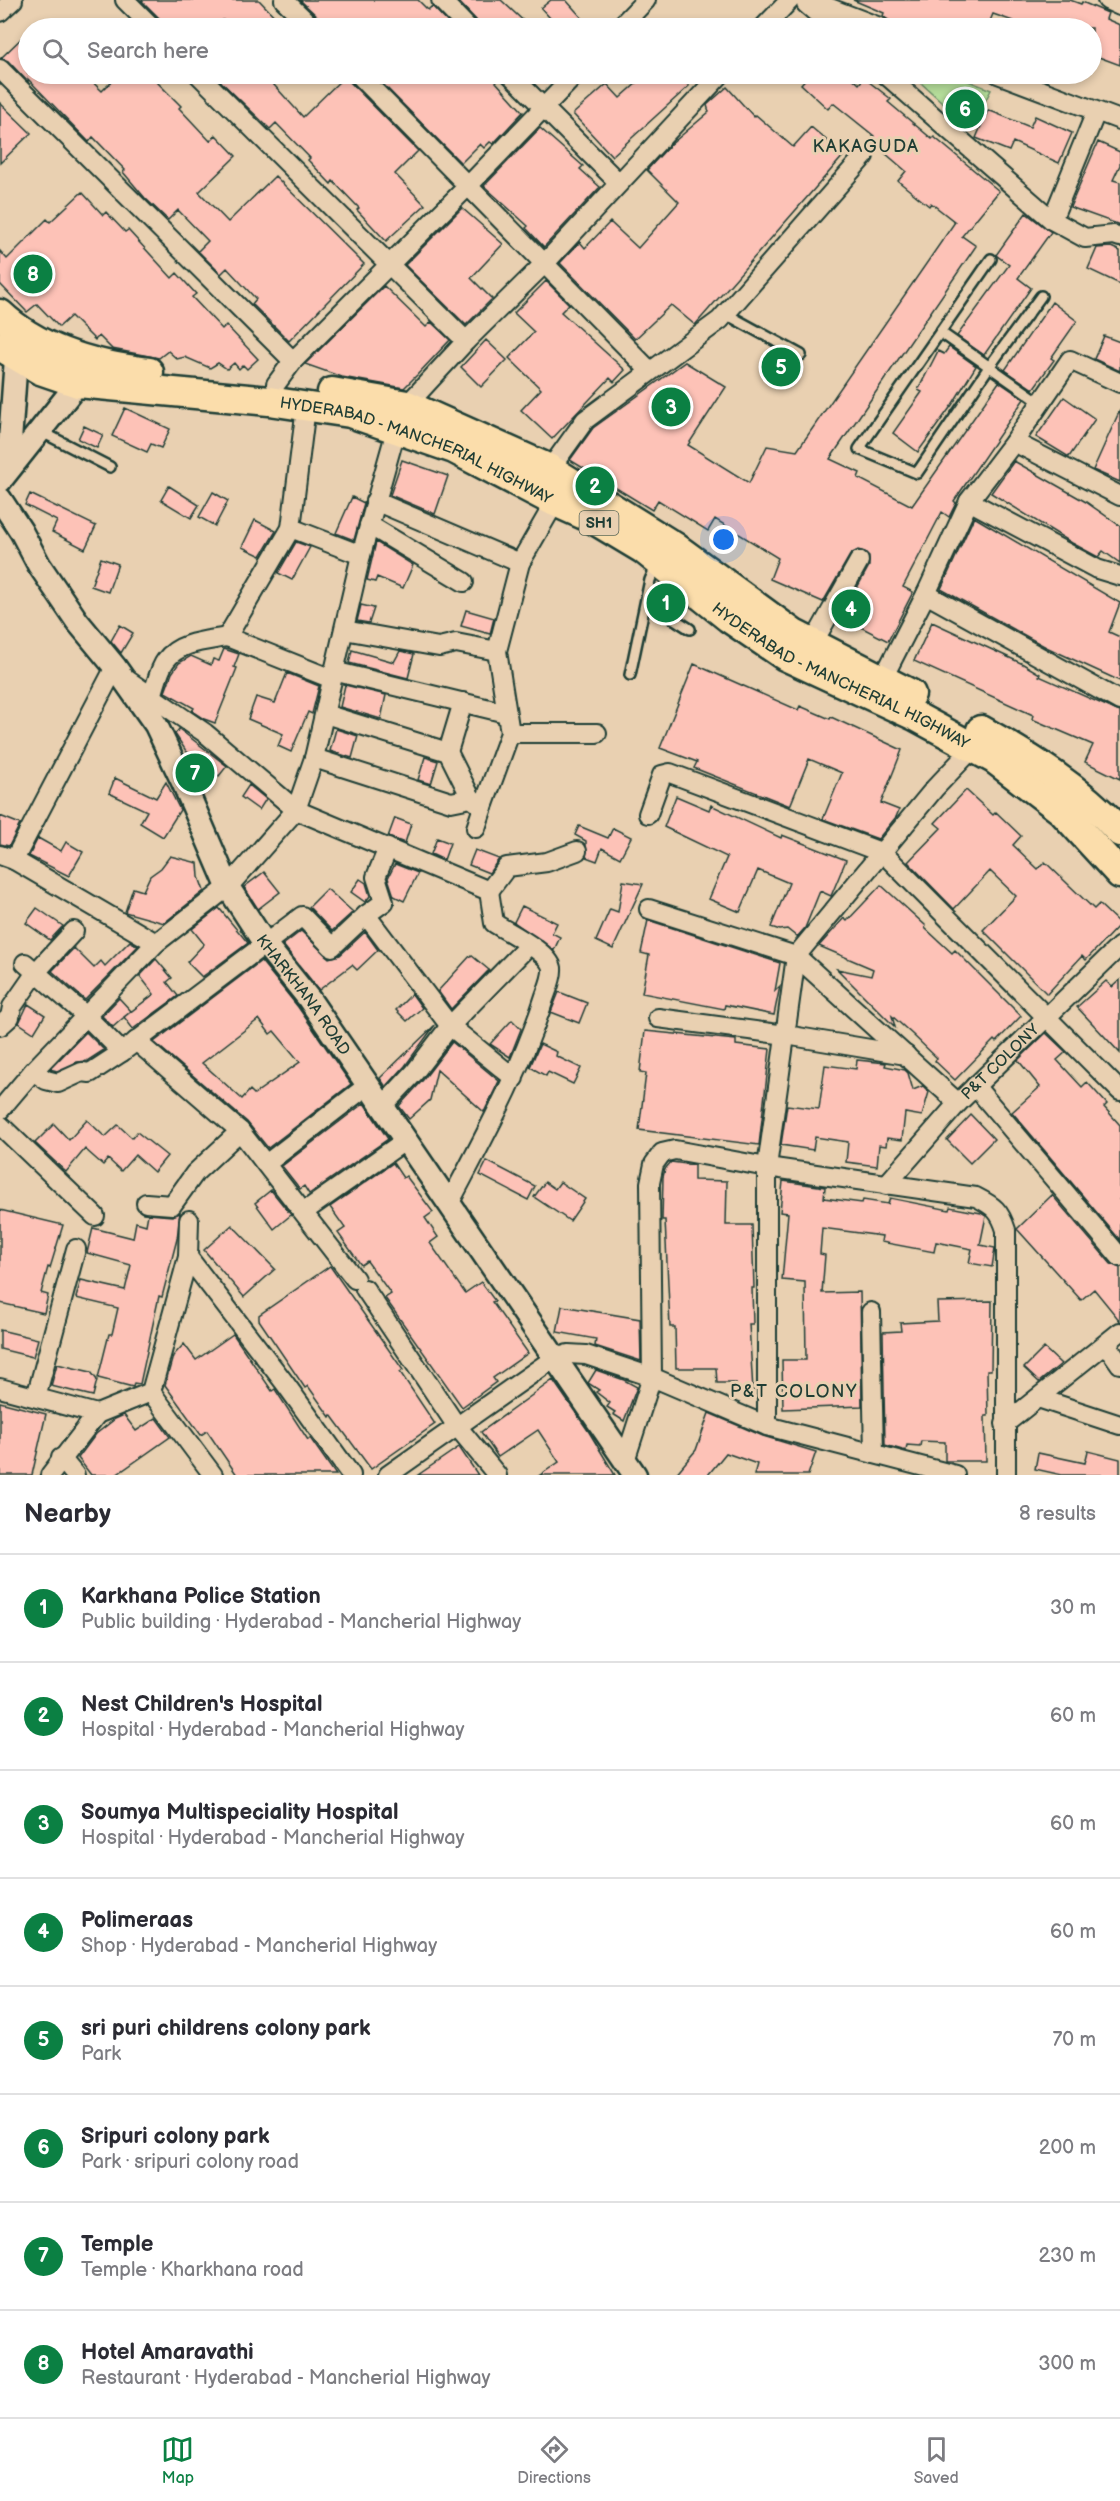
<!DOCTYPE html>
<meta charset="utf-8">
<style>
:root{--surface:#fff;--page:#f2f2f3;--text:#2b2b33;--muted:#7c7c81;--line:#e1e1e2;--accent:#0b8043}
body{margin:0;font-family:"Balsamiq Sans",sans-serif;background:var(--page);color:var(--text)}
.you{position:absolute;left:724px;top:540px;width:21px;height:21px;margin:-15px;border:4px solid #fff;border-radius:50%;background:#1a73e8;box-shadow:0 0 0 9px #1a73e833}
.badge{display:grid;place-items:center;width:39px;height:39px;border-radius:50%;background:var(--accent);color:#fff;font-size:20px;font-weight:700}
.pin{position:absolute;translate:-50% -50%;border:3px solid #fff;box-shadow:0 2px 6px #0006}
.list{margin:0;padding:0;list-style:none}
h2{display:flex;justify-content:space-between;align-items:center;height:78px;margin:0;padding:0 24px;font-size:26px}
h2 small{font-size:20px;font-weight:400;color:var(--muted)}
.list li{display:grid;grid-template-columns:39px 1fr auto;gap:18px;align-items:center;box-sizing:border-box;height:108px;padding:0 24px;border-top:2px solid var(--line)}
.list b{display:block;font-size:22px;white-space:nowrap}
.list p{margin:0;font-size:20px;white-space:nowrap;color:var(--muted)}
.list em{font-size:20px;font-style:normal;color:var(--muted)}
.icon{flex:none;width:33px;height:33px;fill:none;stroke:currentColor;stroke-width:2;stroke-linecap:round;stroke-linejoin:round}
.map{position:relative;flex:none;width:1120px;height:1475px;overflow:hidden}
.search{position:absolute;background:var(--surface);box-shadow:0 3px 9px #0003;left:18px;right:18px;top:18px;height:66px;display:flex;align-items:center;gap:15px;box-sizing:border-box;padding:0 21px;border-radius:33px;color:var(--muted);font-size:22px}
.sheet{height:942px;background:var(--surface)}
nav{display:flex;justify-content:space-around;align-items:center;box-sizing:border-box;height:84px;border-top:2px solid var(--line);background:var(--surface);font-size:16px;color:var(--muted)}
nav a{display:grid;justify-items:center;gap:3px}
nav .on{color:var(--accent)}
.map>svg:first-child{display:block}
.green{fill:#b5dd9a;stroke:#6a8d67;stroke-width:1.5}
.building{fill:#fdc2b7;stroke:#1f3d34;stroke-width:1.5;fill-rule:evenodd}
.lines{fill:none;stroke-linecap:round;stroke-linejoin:round}
.service-casing{stroke:#1f3d34;stroke-width:14}
.minor-casing{stroke:#1f3d34;stroke-width:22}
.tertiary-casing{stroke:#1f3d34;stroke-width:27}
.primary-casing{stroke:#1f3d34;stroke-width:33}
.service{stroke:#e9d0b1;stroke-width:9}
.minor{stroke:#e9d0b1;stroke-width:18}
.tertiary{stroke:#e9d0b1;stroke-width:22}
.primary{stroke:#fbddab;stroke-width:28}
.labels{text-anchor:middle;dominant-baseline:central;stroke-width:6;stroke-linejoin:round;paint-order:stroke}
.shield{fill:#e9d0b1;stroke:#5c695a;stroke-width:1.5}
.shield-label{font-size:15px;font-weight:bold;fill:#1f3d34}
.street-label{font-size:16px;fill:#1f3d34;stroke:#e9d0b1}
.neighbourhood-label{font-size:18px;letter-spacing:1.5px;fill:#1f3d34;stroke:#e9d0b1}
</style>
<div class="map">
<svg width="1120" height="1475" viewBox="0 0 1120 1475">
<rect width="100%" height="100%" fill="#e9d0b1"/>
<filter id="ink" filterUnits="userSpaceOnUse"><feTurbulence type="fractalNoise" baseFrequency=".0167" numOctaves="2"/><feDisplacementMap in="SourceGraphic" scale="12" xChannelSelector="R" yChannelSelector="G"/><feConvolveMatrix kernelMatrix="1 2 1 2 8 2 1 2 1" color-interpolation-filters="sRGB"/></filter>
<g filter="url(#ink)">
<path class="green" d="M911 74H951L991 90 971 128Z"/>
<path class="building" d="M141 0H259L279 21 271 28H232L223 20 214 28H164L161 20Z
M300 0H418L428 10 432 6 453 28H324L321 20Z
M457 0H501L531 28H479L476 20Z
M551 0H566L591 28H559L541 8Z
M853 0H1070L1081 4 1082 2 1108 13 1106 19 1120 25V65L1096 56 1097 54 1092 52V28H1033L993 14 987 28H906L892 23 883 16 884 13Z
M28 32V74H84L102 91 119 74H165L157 82 181 106 179 108 210 141 216 135 236 156 199 192 228 222 275 176 364 264 289 341 252 304 256 299 227 268 221 274 198 251 208 241 178 210 168 220 145 198 123 172 125 170 93 137 89 142 28 79V82L8 61 1 58Z
M213 74H264L303 117 347 74 350 82 418 151 395 174 425 205 386 241 357 210 359 208 333 181 331 184 308 160 310 158 276 123 270 129Z
M373 74H499L500 78 496 82 523 112 493 144 490 142 484 148 480 144 461 163Z
M647 74H678L689 86 612 156 573 114 607 84 620 98Z
M810 74H848L859 84 864 78 891 99 888 102 932 139 934 137 999 191 962 236 976 246 830 459 860 473 858 478 912 506 999 382 1024 399 954 501 956 503 949 517 942 512 903 587 913 592 888 641 841 617 869 566V556L865 552 858 550 850 555 823 602 770 579 778 558 715 519 708 531 658 500 652 510 570 460 593 428 685 362 726 387 688 445 749 483 767 446 797 451 955 222 931 203 929 206 898 181 906 171 871 141 874 136 833 103 828 109 801 84Z
M727 87 754 117 756 115 793 147 811 127 844 155 695 325 671 305 635 339 560 263 580 242 585 248 610 222 638 248 679 202 647 170 669 146 709 112 707 105Z
M0 103 31 133 0 163Z
M988 110 1030 127 1035 116 1072 133 1059 163 1013 142 1009 151 976 138Z
M540 128 583 166 580 169 600 187 544 247 526 228 528 226 484 186Z
M1098 142 1120 152V165L1113 180 1120 182V225L1070 207Z
M82 192 103 215 106 212 125 232 128 230 172 278 177 273 196 294 192 297 222 329 226 325 258 359 247 369 243 365 239 369 234 363 227 369 218 363 210 368 185 357 177 359 168 351 159 358 112 349 99 336 95 340 71 316 59 327 37 304 27 312 0 284V251L7 259 47 219 50 222Z
M462 208 503 244 471 278 492 299 466 325 405 265Z
M1026 213 1051 232 1018 278 1031 288 984 355 957 336 1009 265 996 255Z
M1111 247 1120 251V284L1088 269 1097 248Z
M546 281 569 304 561 312 625 370 614 382 610 378 552 439 521 410 541 389 509 358 534 332 514 313Z
M384 286 426 327 431 322 450 340 417 375 404 388 342 377 305 364Z
M1052 302 1077 321 1051 358 1054 360 1033 389 1005 370Z
M1104 336 1120 342V371L1094 359Z
M486 340 507 360 481 387 461 367Z
M949 347 976 366 952 405 918 452 893 433 922 392 918 390 938 351 944 354Z
M1064 397 1095 419 1069 457 1036 437Z
M125 408 170 429 161 448 151 444 147 452 112 436Z
M1120 410V482L1093 470Z
M84 426 103 435 97 448 78 439Z
M402 460 448 476 435 514 390 495Z
M1014 461 1086 502 1120 526V563L1103 551 1098 557 1072 543 991 493Z
M169 486 199 505 191 518 161 500Z
M213 492 228 501 215 526 199 517Z
M30 494 96 526 85 549 52 532 57 521 25 505Z
M352 497 364 503 354 540 336 533Z
M974 517 1120 603 1109 632 1120 637V681L1046 647 941 589Z
M255 520 276 531 261 556 242 547Z
M296 542 310 547 292 580 278 573Z
M376 542 413 565 403 588 377 577 375 582 367 580Z
M101 558 118 564 108 592 91 586Z
M361 605 374 608 369 623 357 621Z
M466 610 494 618 490 634 461 626Z
M932 622 1023 664 1040 674 1039 676 1120 712V779L1085 762 1093 745 1032 719 1033 715 914 661Z
M120 625 133 633 121 653 111 641Z
M224 649 239 654 234 667 237 668 215 723 204 719 192 711 194 708 165 692 172 673 179 663 191 656 211 665 213 659 219 661Z
M352 650 394 662 400 651 414 654 408 678 349 663Z
M694 664 798 710 800 706 830 719 831 717 902 750 881 803 899 810 896 817 878 839 823 819 842 773 809 759 790 806 694 768 697 762 660 748Z
M287 673 319 686 312 714 308 712 291 752 278 746 283 734 248 719 256 697 275 703Z
M345 685 386 695 381 719 340 707Z
M179 729 227 766 219 776 186 751 175 734Z
M336 729 358 736 352 758 330 751Z
M425 757 438 761 431 784 418 780Z
M115 778 156 798 166 782 180 810 163 837 140 823 147 811 109 793Z
M249 785 266 799 259 810 241 797Z
M966 790 993 815 996 812 1021 836 1013 845 1038 869 1045 862 1094 909 1099 904 1120 924 1086 960 1082 956 1047 994 983 930 1016 896 990 871 954 909 908 862 941 828 935 823Z
M676 796 709 810 711 805 781 838 782 835 846 860 831 896 820 891 805 928 797 937 787 929 780 930 771 927 789 883 758 870 740 912 709 899 727 857 664 827Z
M0 816 20 824 9 846 0 844Z
M395 818 411 824 405 843 388 837Z
M579 826 608 838 613 828 631 837 620 858 602 848 597 861 586 857V841L575 835Z
M38 838 61 851 66 842 83 852 69 876 29 856Z
M437 838 450 843 444 860 431 854Z
M475 850 499 859 489 873 469 865Z
M170 856 198 863 199 877 204 891 164 923 125 912 133 888 143 891 150 876 161 868Z
M395 864 418 873 404 901 394 896 388 878Z
M264 872 280 892 258 909 244 887Z
M360 879 366 883 370 896 365 902 351 892Z
M623 881 643 884 613 949 596 941 610 909 618 912Z
M881 885 926 926 925 928 952 953 955 950 1021 1016 996 1042 994 1040 955 1080 935 1061 937 1058 913 1035 892 1016 895 1027 837 969 871 976 873 969 819 946 844 918 847 921Z
M327 889 353 912 332 931 309 907Z
M522 906 557 923 552 933 560 937 554 950 514 922Z
M37 908 63 926 50 940 26 923Z
M219 908 248 943 202 977 187 962 204 944 192 929Z
M648 920 780 963 775 991 780 986 774 1015 725 1005 724 1009 642 993 649 955 641 953Z
M301 931 329 958 340 955 365 932 378 950 357 970 352 965 319 990 283 945Z
M130 941 138 946 85 1000 52 971 74 948 94 968 101 961 105 966Z
M471 955 489 970 451 1009 438 991Z
M156 959 172 978 167 982 178 996 133 1029 124 1017 154 994 140 976Z
M261 961 298 1007 351 1084 268 1148 247 1122 154 1042ZM259 1019 270 1034 274 1031 300 1062 254 1094 250 1090 242 1099 202 1063Z
M1120 980V1053L1077 1007 1106 981 1112 987Z
M559 992 587 1003 579 1023 551 1012Z
M412 994 422 1008 407 1021 396 1010Z
M119 998 131 1011 113 1027 102 1016Z
M28 1004 45 1015 34 1033 19 1023Z
M512 1020 521 1029 510 1057 490 1044Z
M435 1025 405 1066 386 1087 380 1078Z
M645 1031 736 1040V1045L770 1049 759 1145 639 1130 646 1073 640 1072Z
M86 1032 104 1050 87 1061 77 1062 57 1071 50 1069Z
M1046 1033 1066 1052 1057 1060 1082 1087 1087 1082 1107 1104 1104 1107 1120 1125V1240L1012 1112 1040 1087 1018 1060Z
M452 1042 499 1081 485 1110 484 1112 437 1070 430 1100 409 1119 399 1106 423 1080Z
M540 1044 557 1052 556 1056 581 1068 573 1084 548 1072 546 1076 530 1067Z
M857 1060 886 1063 885 1066 905 1070 908 1073 913 1090 923 1086 929 1092 922 1116 905 1113 902 1140 887 1138 886 1146 879 1145 877 1166 846 1162 848 1142 815 1137 813 1150 781 1145 787 1105 819 1109 825 1065 856 1069Z
M364 1103 388 1139 309 1194 304 1186 300 1189 282 1166Z
M971 1115 994 1139 970 1163 947 1140Z
M87 1120 105 1137 118 1125 132 1138 137 1132 167 1156 154 1172 135 1155 121 1171 108 1159 103 1165 85 1149 66 1172 35 1143 54 1124 69 1140Z
M487 1161 535 1186 528 1200 480 1175Z
M671 1162 694 1165V1180L727 1181 726 1225H752L754 1288H752L753 1324H749L753 1391 736 1392V1383H717L716 1368H676L675 1327H670L665 1220H662L663 1177 665 1169Z
M393 1163 403 1178 406 1176 433 1212 425 1218 438 1237 430 1243 465 1293 481 1282 495 1301 492 1302 528 1353 493 1378 496 1382 462 1407 385 1298 391 1294 367 1261 361 1265 338 1233 345 1228 330 1207Z
M783 1181 825 1187 824 1198 862 1203 863 1200 888 1204 890 1198 949 1210 950 1207 981 1213 986 1216 980 1245 995 1248 992 1267 969 1263 972 1249 936 1242 934 1252 881 1242 882 1236 822 1228 820 1254 825 1255 822 1293 860 1292 862 1406 783 1409 782 1360H806L805 1282 782 1280 788 1213 780 1212Z
M545 1182 555 1189 560 1182 585 1199 570 1221 534 1197Z
M271 1190 291 1215 274 1229 255 1203Z
M1052 1195 1111 1264 1120 1268V1321L1094 1289 1081 1300 1017 1229Z
M0 1210 63 1225 50 1268 48 1267 41 1293 48 1295 44 1313 0 1303Z
M180 1213 177 1239 162 1297 159 1296 140 1384 134 1383 133 1387 98 1378 109 1334H112L118 1308 76 1298 81 1280 125 1290 131 1265 87 1253 93 1228 133 1238 136 1222 146 1225 148 1214 172 1216Z
M232 1225 275 1269 244 1297 204 1250Z
M330 1266 403 1370 400 1372 435 1424 371 1469 331 1415 330 1417 308 1386 305 1388 259 1320V1315Z
M992 1301 991 1370H987L988 1416H985L986 1461H945V1442L921 1441 920 1446 907 1445 906 1451 885 1445 883 1332 901 1331 900 1323 938 1321 937 1302Z
M562 1306 640 1319 641 1361 595 1346 596 1339 557 1332Z
M0 1330 38 1339 33 1357 0 1349Z
M233 1334 272 1391 275 1389 276 1391 308 1440 310 1438 336 1475H237L207 1431 201 1435 165 1385 173 1356 184 1344 196 1360Z
M1044 1348 1061 1364 1039 1382 1024 1368Z
M57 1364 91 1372 97 1380 93 1396 51 1386Z
M596 1370 624 1380 637 1387 624 1421 613 1414 615 1412 607 1407 610 1403 596 1392 599 1390 588 1383Z
M553 1380 589 1432 615 1475H540L559 1462 538 1430 498 1457 481 1432Z
M0 1402 46 1414 32 1475H0Z
M709 1413 763 1436 816 1452 808 1475H754L757 1464 726 1453 708 1475H675L696 1450Z
M124 1415 136 1431 156 1418 170 1437 116 1475H91L78 1458 96 1434 115 1419Z
M459 1447 478 1475H418Z
M1088 1451 1120 1459V1475H1062L1035 1469 1038 1453 1085 1463Z"/>
<g class="lines">
<defs>
<path id="service" d="M991 259 859 449 917 473 989 367 1041 296
M726 314 801 355
M940 332 1041 403
M40 431 110 467
M646 601 690 629
M630 675 650 580 657 564"/>
<g id="minor">
<path d="M125 0 153 28"/>
<path d="M284 0 313 28"/>
<path d="M441 0 468 28"/>
<path d="M809 0 882 28"/>
<path d="M1107 0 1120 6"/>
<path d="M806 4 834 28"/>
<path d="M0 12 13 0"/>
<path d="M619 28 646 0"/>
<path d="M763 28 790 0"/>
<path d="M0 69 293 361"/>
<path d="M198 74 466 341"/>
<path d="M358 74 650 371"/>
<path d="M510 74 618 182"/>
<path d="M885 74 1052 220 1085 238 1114 235 1120 237"/>
<path d="M998 74 1120 120"/>
<path d="M1052 220 1096 112"/>
<path d="M276 384 293 361 469 185 576 74"/>
<path d="M407 405 466 341 545 263 721 74"/>
<path d="M306 407 291 528 227 637 332 679"/>
<path d="M1014 442 1120 496"/>
<path d="M550 469 585 420 720 320 864 156"/>
<path d="M375 501 520 563"/>
<path d="M969 501 1097 569 1120 576"/>
<path d="M369 525 464 582"/>
<path d="M291 528 361 555"/>
<path d="M926 594 1120 701"/>
<path d="M344 630 439 647 456 643 497 651"/>
<path d="M812 645 859 561"/>
<path d="M333 671 506 713"/>
<path d="M126 679 205 733 296 810 489 891 494 923C508 932 549 952 552 968 553 977 547 990 544 999 521 1071 484 1137 449 1204"/>
<path d="M882 680 926 594 969 501 1014 442 1070 360 1120 383"/>
<path d="M152 696C156 685 159 669 166 660 179 642 206 641 227 637"/>
<path d="M325 714 448 752 471 798"/>
<path d="M510 733H597"/>
<path d="M448 752 463 702"/>
<path d="M314 758 451 802 471 798 483 807 476 828"/>
<path d="M483 807 510 733 497 651 520 563 555 502"/>
<path d="M648 814 662 775 670 773 883 853 1120 1091"/>
<path d="M388 848 376 877 384 902 366 915 450 1026 514 1078"/>
<path d="M0 855 14 860 115 667"/>
<path d="M14 860 156 943 228 887 296 810 314 758 361 555 397 427"/>
<path d="M489 891 507 867 547 862 577 851"/>
<path d="M649 909 796 956 958 1103"/>
<path d="M25 963 86 1016 122 1052"/>
<path d="M658 1018 786 1035 906 1055"/>
<path d="M0 1026 10 1017 12 1007 37 971 74 931"/>
<path d="M136 1041 240 1131 355 1279"/>
<path d="M33 1071 46 1080 58 1083 82 1072 90 1073 122 1052 302 916 332 947 366 915"/>
<path d="M975 1086 1120 1257"/>
<path d="M383 1106 414 1073 450 1026 529 945"/>
<path d="M0 1110 33 1071 156 943"/>
<path d="M0 1125 95 1216"/>
<path d="M266 1164 368 1085"/>
<path id="s1" d="M886 1185 958 1103 1120 946"/>
<path d="M146 1203 172 1205 195 1173 240 1131"/>
<path d="M305 1211 406 1140"/>
<path d="M188 1257 284 1382 351 1475"/>
<path d="M365 1289 456 1425 497 1475"/>
<path d="M871 1312 874 1454"/>
<path d="M1106 1344 1120 1364"/>
<path d="M0 1388 97 1414 151 1392 188 1257 189 1220"/>
<path d="M151 1392 213 1475"/>
<path d="M36 1397 76 1249"/>
<path d="M1038 1398 1120 1425"/>
<path d="M1005 1424 1120 1332"/>
<path d="M767 1426V1167L796 956 935 788 973 748"/>
<path d="M61 1458 75 1475"/>
<path d="M625 1461 652 1377 650 1183 654 1164 662 1153 675 1150 767 1167 976 1197C994 1206 1000 1211 1006 1230V1475"/>
<path d="M50 1475 97 1414"/>
<path d="M388 1475 553 1359 568 1354 586 1355 652 1377 767 1426 955 1475"/>
</g>
<g id="tertiary">
<path d="M8 469 16 358"/>
<path d="M0 481 78 383"/>
<path id="s2" d="M0 499 21 531 39 565 77 621 115 667 156 725 183 782 228 887 265 944 309 999 635 1475"/>
</g>
<g id="primary">
<path d="M0 314C39 351 96 366 149 372"/>
<path id="s3" d="M0 346 40 370 78 383 269 401 350 413 454 449 555 502 593 519 643 549 729 618 785 656 915 716 994 759 1062 811 1120 874"/>
<path d="M332 392 407 405 550 469 675 547 794 634 911 694"/>
<path d="M981 730C1031 758 1081 789 1120 832"/>
</g>
</defs>
<use href="#service" class="service-casing"/>
<use href="#minor" class="minor-casing"/>
<use href="#tertiary" class="tertiary-casing"/>
<use href="#primary" class="primary-casing"/>
<use href="#service" class="service"/>
<use href="#minor" class="minor"/>
<use href="#tertiary" class="tertiary"/>
<use href="#primary" class="primary"/>
</g>
</g>
<g class="labels">
<rect class="shield" x="579.5" y="511" width="39" height="24" rx="4.5"/>
<g class="shield-label">
<text x="599" y="523">SH1</text>
</g>
<g class="street-label">
<text stroke="none"><textPath href="#s3" startOffset="435">HYDERABAD - MANCHERIAL HIGHWAY</textPath></text>
<text stroke="none"><textPath href="#s3" startOffset="921">HYDERABAD - MANCHERIAL HIGHWAY</textPath></text>
<text stroke="none"><textPath href="#s2" startOffset="584">KHARKHANA ROAD</textPath></text>
<text stroke="none"><textPath href="#s1" startOffset="168">P&amp;T COLONY</textPath></text>
</g>
<g class="neighbourhood-label">
<text x="866" y="146">KAKAGUDA</text>
<text x="794" y="1391">P&amp;T COLONY</text>
</g>
</g>
</svg>
<div class="you"></div>
<div class="pin badge" style="left:666px;top:603px">1</div>
<div class="pin badge" style="left:595px;top:486px">2</div>
<div class="pin badge" style="left:671px;top:407px">3</div>
<div class="pin badge" style="left:851px;top:609px">4</div>
<div class="pin badge" style="left:781px;top:367px">5</div>
<div class="pin badge" style="left:965px;top:109px">6</div>
<div class="pin badge" style="left:195px;top:773px">7</div>
<div class="pin badge" style="left:33px;top:274px">8</div>
<div class="search"><svg class="icon" aria-label="search" viewBox="0 0 24 24"><circle cx="10" cy="10" r="6"/><path d="M15 15l6 6"/></svg>Search here</div>
</div>
<section class="sheet">
<h2>Nearby<small>8 results</small></h2>
<ul class="list">
<li><span class="badge">1</span><div><b>Karkhana Police Station</b><p>Public building · Hyderabad - Mancherial Highway</p></div><em>30 m</em></li>
<li><span class="badge">2</span><div><b>Nest Children's Hospital</b><p>Hospital · Hyderabad - Mancherial Highway</p></div><em>60 m</em></li>
<li><span class="badge">3</span><div><b>Soumya Multispeciality Hospital</b><p>Hospital · Hyderabad - Mancherial Highway</p></div><em>60 m</em></li>
<li><span class="badge">4</span><div><b>Polimeraas</b><p>Shop · Hyderabad - Mancherial Highway</p></div><em>60 m</em></li>
<li><span class="badge">5</span><div><b>sri puri childrens colony park</b><p>Park</p></div><em>70 m</em></li>
<li><span class="badge">6</span><div><b>Sripuri colony park</b><p>Park · sripuri colony road</p></div><em>200 m</em></li>
<li><span class="badge">7</span><div><b>Temple</b><p>Temple · Kharkhana road</p></div><em>230 m</em></li>
<li><span class="badge">8</span><div><b>Hotel Amaravathi</b><p>Restaurant · Hyderabad - Mancherial Highway</p></div><em>300 m</em></li>
</ul>
</section>
<nav>
<a class="on"><svg class="icon" aria-label="map" viewBox="0 0 24 24"><path d="M3 6l6-2 6 2 6-2v14l-6 2-6-2-6 2zM9 4v14M15 6v14"/></svg>Map</a>
<a><svg class="icon" aria-label="directions" viewBox="0 0 24 24"><path d="M12 3l9 9-9 9-9-9zM9 14v-3h6M13 9l2 2-2 2"/></svg>Directions</a>
<a><svg class="icon" aria-label="saved" viewBox="0 0 24 24"><path d="M7 4h10v16l-5-4-5 4z"/></svg>Saved</a>
</nav>
